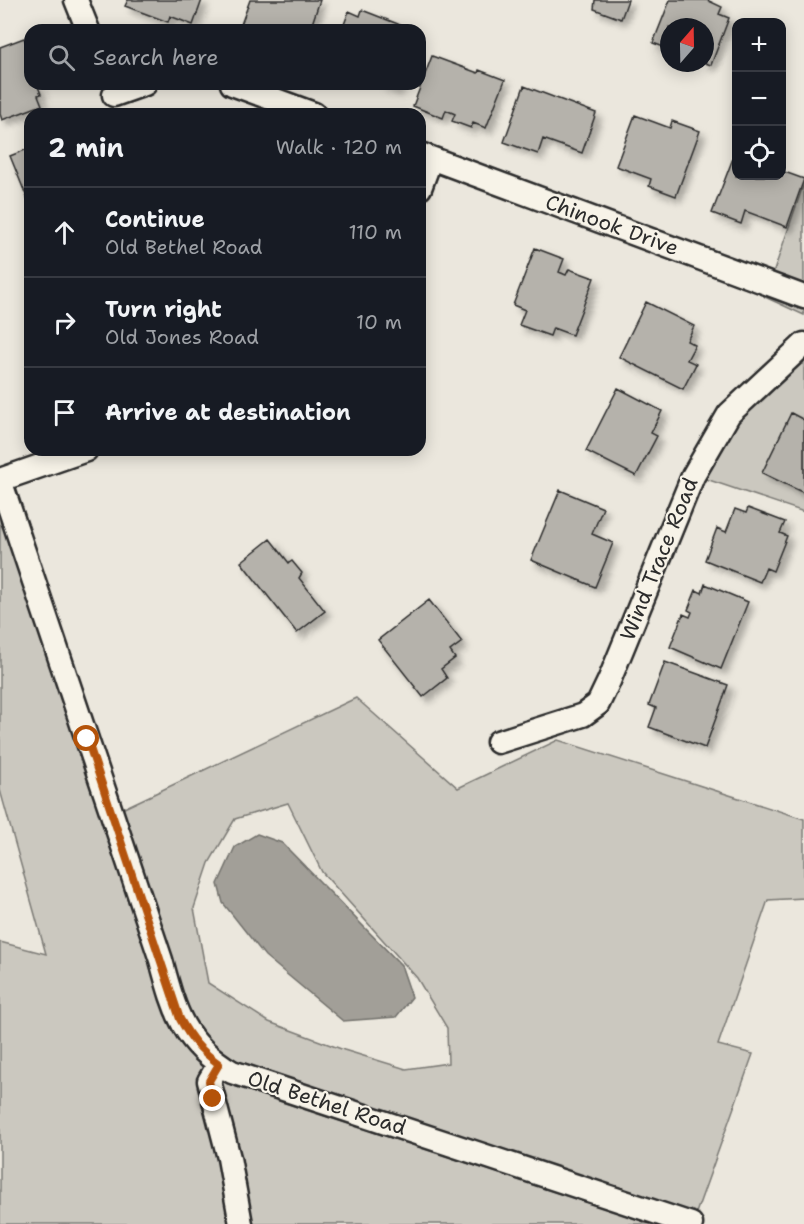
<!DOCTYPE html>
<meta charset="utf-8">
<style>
:root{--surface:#171b24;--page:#242831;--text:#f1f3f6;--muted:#9ea1a6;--line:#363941}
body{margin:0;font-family:"Shantell Sans",sans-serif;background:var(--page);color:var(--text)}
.controls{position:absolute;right:18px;top:18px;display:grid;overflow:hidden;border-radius:12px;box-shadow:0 3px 15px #0003}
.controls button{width:54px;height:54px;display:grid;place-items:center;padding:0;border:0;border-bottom:2px solid var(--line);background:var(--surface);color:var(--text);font:30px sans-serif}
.compass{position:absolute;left:660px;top:18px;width:54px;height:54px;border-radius:50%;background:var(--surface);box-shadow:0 3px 15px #0003;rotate:20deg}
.stop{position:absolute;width:18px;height:18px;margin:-14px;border:4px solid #b45309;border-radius:50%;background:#fff}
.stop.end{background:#b45309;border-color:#fff;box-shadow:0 2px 6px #0008}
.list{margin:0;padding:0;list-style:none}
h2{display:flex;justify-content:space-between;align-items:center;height:78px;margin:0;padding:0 24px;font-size:26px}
h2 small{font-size:20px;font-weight:400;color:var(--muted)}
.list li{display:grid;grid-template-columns:39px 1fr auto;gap:18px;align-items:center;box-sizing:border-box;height:90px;padding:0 24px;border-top:2px solid var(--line)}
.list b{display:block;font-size:22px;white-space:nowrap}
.list p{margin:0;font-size:20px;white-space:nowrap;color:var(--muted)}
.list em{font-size:20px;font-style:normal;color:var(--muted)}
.icon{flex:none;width:33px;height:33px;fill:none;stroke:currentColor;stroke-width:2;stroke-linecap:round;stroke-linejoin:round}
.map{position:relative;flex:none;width:804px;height:1224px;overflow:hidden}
.search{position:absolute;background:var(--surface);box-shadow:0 3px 15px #0003;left:24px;top:24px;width:402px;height:66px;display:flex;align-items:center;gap:15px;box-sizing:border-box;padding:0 21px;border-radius:18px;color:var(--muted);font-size:22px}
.panel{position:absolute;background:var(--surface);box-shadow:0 3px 15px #0003;left:24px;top:108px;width:402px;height:348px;border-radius:18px}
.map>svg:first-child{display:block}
.green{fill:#cbc8bf;stroke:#7b7a75;stroke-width:1.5;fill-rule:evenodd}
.water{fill:#a29f98;stroke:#72716c;stroke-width:1.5}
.building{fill:#b5b2ab;stroke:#2b2b2b;stroke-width:1.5;filter:url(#shadow)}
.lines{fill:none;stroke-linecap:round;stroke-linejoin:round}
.minor-casing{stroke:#2b2b2b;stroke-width:27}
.minor{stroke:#f7f3e8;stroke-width:22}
.route{stroke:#b45309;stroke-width:8}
.labels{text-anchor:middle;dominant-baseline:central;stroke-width:4.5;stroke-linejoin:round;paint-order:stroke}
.street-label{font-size:21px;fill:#2b2b2b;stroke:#f7f3e8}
</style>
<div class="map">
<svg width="804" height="1224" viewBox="0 0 804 1224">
<defs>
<filter id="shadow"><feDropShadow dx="5.5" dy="5.5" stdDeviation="3" flood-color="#0004"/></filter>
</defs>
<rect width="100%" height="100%" fill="#ebe7dd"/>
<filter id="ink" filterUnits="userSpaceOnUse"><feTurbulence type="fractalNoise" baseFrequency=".0167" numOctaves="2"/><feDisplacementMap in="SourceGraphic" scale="12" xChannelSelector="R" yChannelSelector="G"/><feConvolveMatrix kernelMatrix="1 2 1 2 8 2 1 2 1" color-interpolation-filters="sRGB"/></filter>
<g filter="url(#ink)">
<path class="green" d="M804 183V315L765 297Z
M804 340V512L685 472Z
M0 517 170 1024C186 1053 199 1067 228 1084L652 1224H0V942L46 954 0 790Z
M356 698 458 788 558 740 804 819V898L768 900 718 1045 753 1054 696 1213 236 1061C224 1053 210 1045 201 1033 183 1009 179 979 170 952 155 904 138 856 122 809ZM288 803 322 872 417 978 447 1028 448 1063 406 1069 344 1050 269 1022 208 983 194 908 209 863 235 819Z"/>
<path class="water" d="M257 834 282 843 401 965 412 997 396 1017 343 1021 265 956 223 903 218 884 235 847Z"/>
<path class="building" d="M128 0H202L193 25 170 16 168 22 125 6Z
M250 0H320L310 30H239Z
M595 0H628L621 19 594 9Z
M670 0H707L722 7 719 14 729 18 711 65 705 63V27H669V49L653 43Z
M362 10 403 26 401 30H342L349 11 360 16Z
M24 38 30 52V84H37L41 94 38 95 42 105 2 120 0 114V47Z
M432 56 478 73 479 70 505 80 486 128 473 123 471 128 452 121 455 114 446 110 443 118 413 106Z
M379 84H399L396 90Z
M524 86 596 113 582 153 543 139 538 154 504 142Z
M635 115 670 128 672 121 700 131 676 196 649 186 651 179 616 166Z
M30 148V205L10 156Z
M735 153 736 176H782V171L804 179 787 227 745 211 741 224 712 213Z
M535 248 564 259 559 272 566 275 569 269 594 278 572 335 553 328 550 336 519 325 525 310 513 305Z
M646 302 694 326 687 341 695 345 687 360 696 364 683 389 619 357Z
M618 388 662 411 651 433 657 436 636 476 586 451Z
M791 413 804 420V493L762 473Z
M560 490 603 508 592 534 613 543 595 587 531 560Z
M748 508 785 522 780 533 787 536 773 571 766 568 760 582 705 560 717 528 726 532 735 509 746 513Z
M270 539 289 563 292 561 302 573 299 578 325 611 297 633 241 562Z
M705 584 748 602 721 669 670 647 683 614 690 617 692 612 688 610 696 590 702 593Z
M429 600 462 642 450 651 455 658 441 669 447 678 423 697 378 640Z
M665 662 728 685 705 748 649 727 656 708 649 705Z"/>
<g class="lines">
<defs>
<path id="minor" d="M76 0 88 30
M232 84 314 114
M114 95 145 84
M420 154 804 297
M420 188 431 158
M0 480 161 960C175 1012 183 1043 232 1072L691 1224
M0 480 86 450
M498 742 583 715 598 704 609 681 693 476 729 414 804 344
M219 1064 209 1081 229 1158 241 1224"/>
</defs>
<use href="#minor" class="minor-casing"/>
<use href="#minor" class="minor"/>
</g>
</g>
<g class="lines" filter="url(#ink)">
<path class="route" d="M87 739 180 1019C191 1039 200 1050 219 1064L209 1081 213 1099"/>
</g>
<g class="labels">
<g class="street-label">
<text transform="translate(612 225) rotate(20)">Chinook Drive</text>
<text transform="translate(659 559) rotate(-68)">Wind Trace Road</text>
<text transform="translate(327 1103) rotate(18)">Old Bethel Road</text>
</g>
</g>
</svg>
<div class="controls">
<button>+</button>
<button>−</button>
<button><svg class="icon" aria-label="locate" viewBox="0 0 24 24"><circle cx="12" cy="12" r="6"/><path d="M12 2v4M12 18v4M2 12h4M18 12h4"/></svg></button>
</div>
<svg class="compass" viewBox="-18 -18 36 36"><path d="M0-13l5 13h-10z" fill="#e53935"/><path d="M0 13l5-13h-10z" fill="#9ea1a6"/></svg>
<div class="stop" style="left:87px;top:739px"></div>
<div class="stop end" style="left:213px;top:1099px"></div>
<div class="search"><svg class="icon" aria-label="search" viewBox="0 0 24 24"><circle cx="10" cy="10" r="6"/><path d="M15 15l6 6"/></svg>Search here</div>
<section class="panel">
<h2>2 min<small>Walk · 120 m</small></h2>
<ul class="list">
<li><svg class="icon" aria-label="ahead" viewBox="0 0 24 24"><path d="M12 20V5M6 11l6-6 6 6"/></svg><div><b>Continue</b><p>Old Bethel Road</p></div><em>110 m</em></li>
<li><svg class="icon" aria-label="right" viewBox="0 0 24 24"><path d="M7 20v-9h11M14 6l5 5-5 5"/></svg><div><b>Turn right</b><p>Old Jones Road</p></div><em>10 m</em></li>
<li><svg class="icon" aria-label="arrive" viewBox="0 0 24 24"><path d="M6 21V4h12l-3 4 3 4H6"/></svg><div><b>Arrive at destination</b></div></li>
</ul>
</section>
</div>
